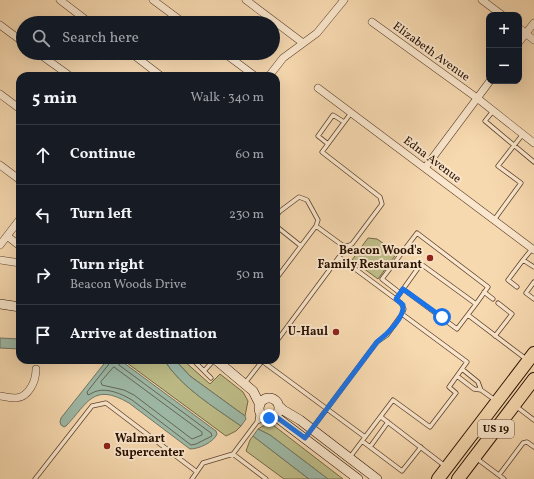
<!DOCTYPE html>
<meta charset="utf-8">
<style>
:root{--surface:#171b24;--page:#20242c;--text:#f1f3f6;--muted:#9ea1a6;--line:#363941}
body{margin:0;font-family:Vollkorn,serif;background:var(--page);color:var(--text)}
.controls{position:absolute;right:12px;top:12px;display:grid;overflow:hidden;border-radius:8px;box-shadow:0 4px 16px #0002}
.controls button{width:36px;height:36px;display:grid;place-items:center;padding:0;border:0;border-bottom:1px solid var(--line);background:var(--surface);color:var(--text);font:20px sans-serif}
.stop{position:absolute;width:12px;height:12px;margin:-9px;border:3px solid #1a73e8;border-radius:50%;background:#fff}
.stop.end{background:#1a73e8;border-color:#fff;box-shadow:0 1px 4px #0008}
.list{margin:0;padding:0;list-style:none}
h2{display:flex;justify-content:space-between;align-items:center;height:52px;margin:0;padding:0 16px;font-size:17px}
h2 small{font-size:13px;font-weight:400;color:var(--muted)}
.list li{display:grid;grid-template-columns:26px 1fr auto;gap:12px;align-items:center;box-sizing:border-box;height:60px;padding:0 16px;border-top:1px solid var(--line)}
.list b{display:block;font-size:15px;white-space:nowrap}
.list p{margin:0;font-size:13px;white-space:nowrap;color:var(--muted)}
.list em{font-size:13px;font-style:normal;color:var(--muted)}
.icon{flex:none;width:22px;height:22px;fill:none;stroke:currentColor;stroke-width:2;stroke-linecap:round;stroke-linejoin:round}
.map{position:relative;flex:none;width:534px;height:479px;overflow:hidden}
.search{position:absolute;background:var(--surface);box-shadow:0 4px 16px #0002;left:16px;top:16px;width:264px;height:44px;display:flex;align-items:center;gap:10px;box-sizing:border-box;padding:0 14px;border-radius:22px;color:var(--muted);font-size:15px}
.panel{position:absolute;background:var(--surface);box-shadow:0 4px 16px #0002;left:16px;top:72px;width:264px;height:292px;border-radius:12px}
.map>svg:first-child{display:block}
.green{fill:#bfbe89;stroke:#746845}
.water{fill:#9ebaa8;stroke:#6f7665}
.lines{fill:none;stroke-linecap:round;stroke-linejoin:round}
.shore{stroke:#636654;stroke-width:1}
.lane-casing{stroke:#5c432d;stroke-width:5}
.street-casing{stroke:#5c432d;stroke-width:8}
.secondary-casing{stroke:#281101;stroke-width:10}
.highway-casing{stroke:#281101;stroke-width:14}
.lane{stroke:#fae6cc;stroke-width:3.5}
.street{stroke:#fae6cc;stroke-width:7}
.secondary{stroke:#fae6cc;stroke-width:9}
.highway{stroke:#f7d9b0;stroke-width:12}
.route{stroke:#1a73e8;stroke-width:5}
.poi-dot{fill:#8f2418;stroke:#fae6cc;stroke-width:1.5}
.labels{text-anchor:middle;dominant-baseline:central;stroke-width:4;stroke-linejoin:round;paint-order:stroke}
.shield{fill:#fae6cc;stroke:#67513e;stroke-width:1}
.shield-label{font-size:11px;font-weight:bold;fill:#281101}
.street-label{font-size:12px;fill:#281101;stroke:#fae6cc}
.poi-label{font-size:12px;font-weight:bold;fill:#281101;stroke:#fae6cc;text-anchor:end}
</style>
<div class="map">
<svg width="534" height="479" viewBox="0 0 534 479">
<rect width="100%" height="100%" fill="#f7d9b0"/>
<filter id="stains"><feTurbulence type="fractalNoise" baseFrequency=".005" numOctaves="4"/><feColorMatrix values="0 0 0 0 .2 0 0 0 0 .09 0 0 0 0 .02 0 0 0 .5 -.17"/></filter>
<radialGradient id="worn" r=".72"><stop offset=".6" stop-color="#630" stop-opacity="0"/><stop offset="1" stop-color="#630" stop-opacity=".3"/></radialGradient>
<path class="green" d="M368 238 377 239 397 253 378 279 352 260Z
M123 360H164C182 388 214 407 241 426L236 431 226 436Z
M175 360H183L210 384 220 374 243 392 248 401 245 416 190 376Z
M273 425 343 479H328L270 435 258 429 263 426Z
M253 436 309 479H284L246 451 250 440Z"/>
<path class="water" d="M0 338 20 339V349L0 348Z
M107 360H120L216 431 217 434C214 442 199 449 190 449L129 403C93 382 88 403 66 426L64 427 61 425 60 422 61 418Z
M164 360H175L190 376 245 416 246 419 241 426C214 407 182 388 164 360Z
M258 429 270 435 328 479H309L253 436Z"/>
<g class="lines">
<path class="shore" d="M110 360 109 364 87 392 88 395C91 394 93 392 97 391 108 388 122 394 132 400L191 445 196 444 212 436 211 433 119 365 118 360
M114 367 202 432V435L192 439 134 395 124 390 102 385 101 382Z"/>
<defs>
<path id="lane" d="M493 111 485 121 534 162
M328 144 318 136 333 115 344 122
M276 218 279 212 299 197 307 200 318 220 316 226 276 279
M494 220 521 183 498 166 523 134
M276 226 301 246
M316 226 342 245 347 246 352 244 382 204 380 197 322 152 351 113
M523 260 532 249
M534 282 526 293 534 299
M517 287 508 280 523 260 534 267
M484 292 493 299
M400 293 382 279 417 233 488 287 476 304
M396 299 421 264 476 304 457 329 403 289
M468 315 526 359
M495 336 512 314 498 303
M276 342 339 257 401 303 404 309 402 314 467 362 449 387 456 393 430 427 393 400 350 457
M262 361 365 437
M195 362 211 378
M462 369 478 382 481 390 495 400
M204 371 214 360
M457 376 474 389 481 390
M245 383 263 360
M517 407 534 420
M381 417 445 466
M257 422 266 418
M305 438 377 342 387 335 402 314
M362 441 402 471 421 447
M370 447 388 422
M233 454 266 479
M476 458 504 479
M499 475 523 443 527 442 534 447
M35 479 92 406 106 403 197 472
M192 479 203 463 233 454 257 422 259 410"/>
<path id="street" d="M60 0 90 23
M153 0 184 23
M246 0 303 43
M482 0 502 15
M372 22 477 98 534 143
M0 25 23 42
M519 28 534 40
M519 42 534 23
M38 53 70 76
M131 53 161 76
M224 53 255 76
M269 76 283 58 317 33 344 0
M318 88 534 250
M0 94 20 109
M0 165 20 180
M425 168 490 81
M7 236 20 246
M0 245 20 219
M0 260 20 263
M0 396C5 397 11 398 16 398 29 397 36 381 36 369"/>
<path id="secondary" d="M0 304 20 307
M216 360 253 391 260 405
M259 408a10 10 0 1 1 20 0a10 10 0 1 1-20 0Z
M280 407 283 410 300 420 377 479
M275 416 358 479"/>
<path id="highway" d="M438 479 534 353
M458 479 534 379"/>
</defs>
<use href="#lane" class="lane-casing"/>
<use href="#street" class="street-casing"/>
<use href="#secondary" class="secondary-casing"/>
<use href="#highway" class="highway-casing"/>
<use href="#lane" class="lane"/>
<use href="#street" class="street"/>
<use href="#secondary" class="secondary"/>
<use href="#highway" class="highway"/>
</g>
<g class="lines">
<path class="route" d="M269 418 275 416 305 438 377 342C386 335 405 318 403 305L396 299 403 289 442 317"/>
</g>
<g class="poi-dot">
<circle cx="430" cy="258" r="4"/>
<circle cx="336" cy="332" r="4"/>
<circle cx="107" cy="446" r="4"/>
</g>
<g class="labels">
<rect class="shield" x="478" y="420" width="36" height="18" rx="3"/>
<g class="shield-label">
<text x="496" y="429">US 19</text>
</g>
<g class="street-label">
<text transform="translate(431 52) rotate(36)">Elizabeth Avenue</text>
<text transform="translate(432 160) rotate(37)">Edna Avenue</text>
</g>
<g class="poi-label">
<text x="422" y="251">Beacon Wood's<tspan x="422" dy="14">Family Restaurant</tspan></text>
<text x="328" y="332">U-Haul</text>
<text x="115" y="439" text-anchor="start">Walmart<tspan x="115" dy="14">Supercenter</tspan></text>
</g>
</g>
<rect width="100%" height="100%" filter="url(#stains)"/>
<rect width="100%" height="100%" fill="url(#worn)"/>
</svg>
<div class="controls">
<button>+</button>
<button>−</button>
</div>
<div class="stop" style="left:442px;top:317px"></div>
<div class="stop end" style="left:269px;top:418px"></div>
<div class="search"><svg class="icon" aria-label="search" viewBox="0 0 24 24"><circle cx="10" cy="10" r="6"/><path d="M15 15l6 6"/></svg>Search here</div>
<section class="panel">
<h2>5 min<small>Walk · 340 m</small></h2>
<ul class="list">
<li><svg class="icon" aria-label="ahead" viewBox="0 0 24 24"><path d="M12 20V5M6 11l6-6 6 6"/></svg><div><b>Continue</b></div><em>60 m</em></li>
<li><svg class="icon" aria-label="left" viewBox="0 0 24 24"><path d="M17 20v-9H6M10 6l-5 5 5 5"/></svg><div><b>Turn left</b></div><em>230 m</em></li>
<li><svg class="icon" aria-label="right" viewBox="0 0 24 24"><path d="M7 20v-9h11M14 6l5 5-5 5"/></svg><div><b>Turn right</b><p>Beacon Woods Drive</p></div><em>50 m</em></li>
<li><svg class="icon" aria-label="arrive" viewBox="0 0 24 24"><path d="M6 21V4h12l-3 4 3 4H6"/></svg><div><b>Arrive at destination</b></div></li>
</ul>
</section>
</div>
